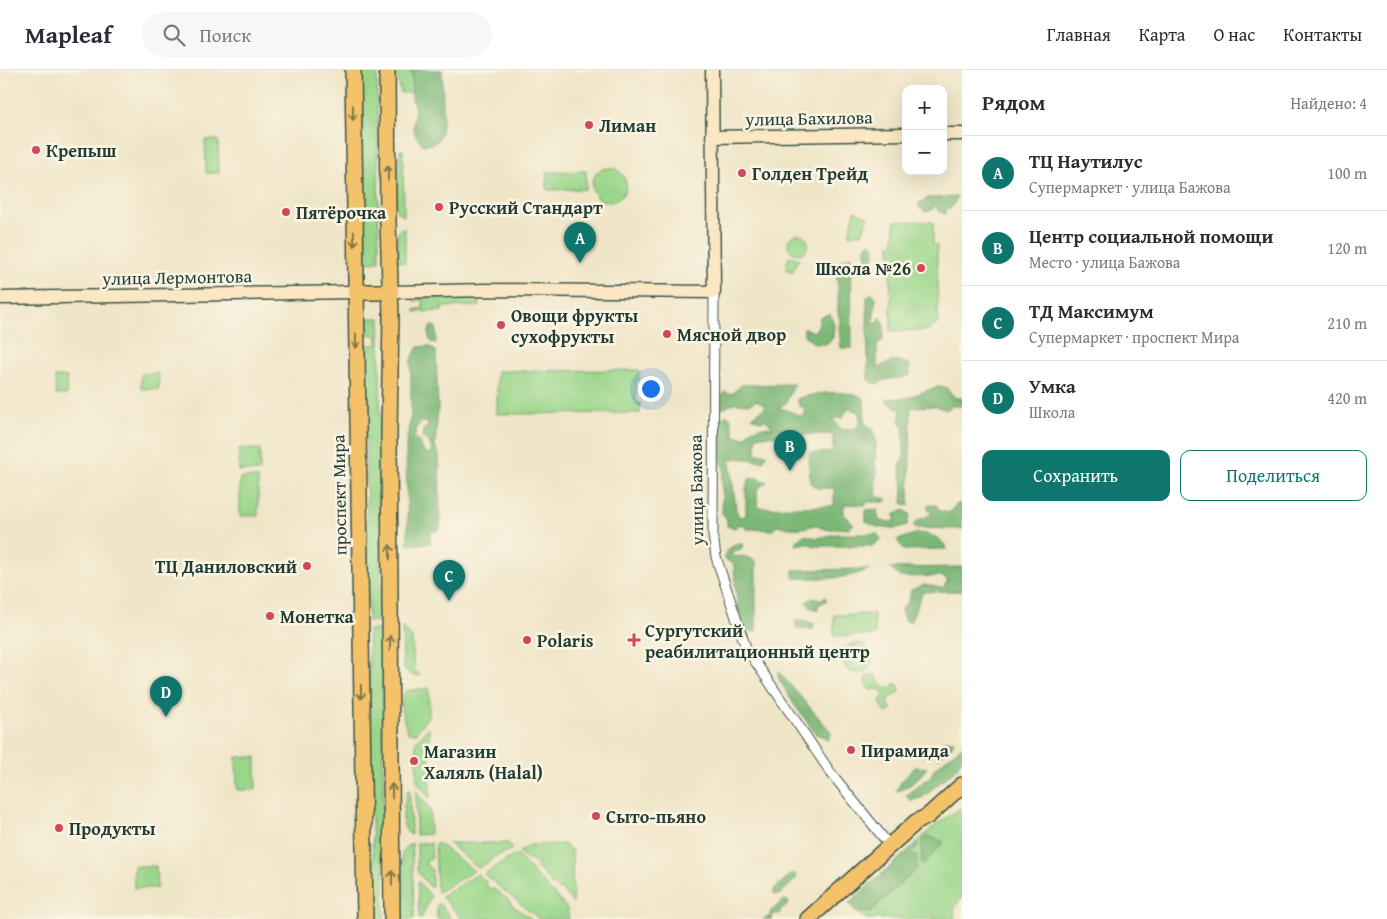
<!DOCTYPE html>
<html lang="ru">
<meta charset="utf-8">
<style>
:root{--surface:#fff;--page:#f7f7f7;--text:#2b2b33;--muted:#7c7c81;--line:#e1e1e2;--accent:#0f766e}
body{margin:0;font-family:"Gentium Book Plus",serif;background:var(--page);color:var(--text)}
.controls{position:absolute;right:15px;top:15px;display:grid;overflow:hidden;border-radius:10px;box-shadow:0 5px 20px #0002}
.controls button{width:45px;height:45px;display:grid;place-items:center;padding:0;border:0;border-bottom:1px solid var(--line);background:var(--surface);color:var(--text);font:25px sans-serif}
.you{position:absolute;left:650px;top:318px;width:18px;height:18px;margin:-12px;border:4px solid #fff;border-radius:50%;background:#1a73e8;box-shadow:0 0 0 8px #1a73e833}
.badge{display:grid;place-items:center;width:32px;height:32px;border-radius:50%;background:var(--accent);color:#fff;font-size:16px;font-weight:700}
.pin{position:absolute;translate:-50% -41px;filter:drop-shadow(0 1px 2px #0008)}
.pin::after{content:'';position:absolute;top:26px;width:18px;height:15px;background:inherit;clip-path:polygon(0 0,100% 0,50% 100%)}
.list{margin:0;padding:0;list-style:none}
h2{display:flex;justify-content:space-between;align-items:center;height:65px;margin:0;padding:0 20px;font-size:21px}
h2 small{font-size:16px;font-weight:400;color:var(--muted)}
.list li{display:grid;grid-template-columns:32px 1fr auto;gap:15px;align-items:center;box-sizing:border-box;height:75px;padding:0 20px;border-top:1px solid var(--line)}
.list b{display:block;font-size:19px;white-space:nowrap}
.list p{margin:0;font-size:16px;white-space:nowrap;color:var(--muted)}
.list em{font-size:16px;font-style:normal;color:var(--muted)}
.actions{display:flex;gap:10px;padding:15px 20px}
.actions a{flex:1;padding:11px 0;border:1px solid var(--accent);border-radius:10px;text-align:center;font-size:18px;color:var(--accent)}
.actions .main{background:var(--accent);color:#fff}
.icon{flex:none;width:28px;height:28px;fill:none;stroke:currentColor;stroke-width:2;stroke-linecap:round;stroke-linejoin:round}
.map{position:relative;flex:none;width:962px;height:849px;overflow:hidden}
header{display:flex;align-items:center;gap:30px;box-sizing:border-box;height:70px;padding:0 25px;background:var(--surface);border-bottom:1px solid var(--line)}
header strong{font-size:24px}
nav{display:flex;gap:28px;margin-inline-start:auto;font-size:18px}
.search{width:350px;height:45px;background:var(--page);display:flex;align-items:center;gap:12px;box-sizing:border-box;padding:0 18px;border-radius:28px;color:var(--muted);font-size:19px}
main{display:flex}
aside{flex:1;background:var(--surface)}
.map>svg:first-child{display:block}
.green{fill:#9ad68a;stroke:#5c8a5f}
.forest{fill:#7bb776;stroke:#4d7a55;fill-rule:evenodd}
.lines{fill:none;stroke-linecap:round;stroke-linejoin:round}
.street-casing{stroke:#3e564a;stroke-width:11}
.secondary-casing{stroke:#3e564a;stroke-width:15}
.primary-casing{stroke:#3e564a;stroke-width:18}
.street{stroke:#fff;stroke-width:9}
.secondary{stroke:#fbe7c3;stroke-width:12}
.primary{stroke:#f4c26a;stroke-width:15}
.oneway{stroke:#7f794c}
.poi-dot{fill:#d1495b;stroke:#fcf5e5;stroke-width:2}
.labels{text-anchor:middle;dominant-baseline:central;stroke-width:5;stroke-linejoin:round;paint-order:stroke}
.street-label{font-size:18px;fill:#1f3d34;stroke:#fcf5e5}
.poi-label{font-size:18px;font-weight:bold;fill:#1f3d34;stroke:#fcf5e5;text-anchor:start}
</style>
<header>
<strong>Mapleaf</strong>
<div class="search"><svg class="icon" aria-label="search" viewBox="0 0 24 24"><circle cx="10" cy="10" r="6"/><path d="M15 15l6 6"/></svg>Поиск</div>
<nav><a>Главная</a><a>Карта</a><a>О нас</a><a>Контакты</a></nav>
</header>
<main>
<div class="map">
<svg width="962" height="849" viewBox="0 0 962 849">
<rect width="100%" height="100%" fill="#fcf5e5"/>
<filter id="ink" filterUnits="userSpaceOnUse"><feTurbulence type="fractalNoise" baseFrequency=".02" numOctaves="2"/><feDisplacementMap in="SourceGraphic" scale="10" xChannelSelector="R" yChannelSelector="G"/><feConvolveMatrix kernelMatrix="1 2 1 2 8 2 1 2 1" color-interpolation-filters="sRGB"/></filter>
<filter id="wash" filterUnits="userSpaceOnUse"><feTurbulence type="fractalNoise" baseFrequency=".0096" numOctaves="4" result="noise"/><feDisplacementMap in="SourceGraphic" scale="20" xChannelSelector="R" yChannelSelector="G"/><feGaussianBlur stdDeviation="1.12" result="paint"/><feColorMatrix in="noise" values="0 0 0 0 0 0 0 0 0 0 0 0 0 0 0 0 0 1.4 0 .05"/><feComposite in="paint" operator="in"/></filter>
<g filter="url(#wash)">
<rect width="100%" height="100%" fill="#efe5c7"/>
<path class="green" d="M362 0H377L379 191 365 192Z
M395 0H423V22L401 23Z
M205 70H218L219 103H206Z
M400 80H403L404 146 396 141V107Z
M592 115a17 17 0 1 1 34 0a17 17 0 1 1-34 0Z
M586 101V119L547 120V102Z
M855 141 868 147 862 163 849 165Z
M895 151 933 152V174L937 175 938 253 929 260 891 261 890 174H894Z
M400 159H405V192L397 191V165Z
M788 174a10 10 0 1 1 20 0a10 10 0 1 1-20 0Z
M790 186 799 189 792 202 787 199 786 194Z
M476 227 479 230 480 236 442 237V241L415 242V239H423V230L413 231 418 228Z
M365 248H380L381 552 368 551 365 275H377V265L365 264Z
M639 300V311H636V333H640V343L497 344V301Z
M158 303 159 319H141V304Z
M55 307H67V325H56Z
M239 379H260V401H239Z
M240 408H258V446H240Z
M874 544 875 565 834 566V545Z
M402 557 412 568 414 600 420 605 413 606 403 598Z
M368 560H382L384 849H374Z
M842 588a15 15 0 1 1 30 0a15 15 0 1 1-30 0Z
M872 605H876L880 613 890 619 895 613 899 616V622L886 631 892 639 886 643 881 634 880 630 884 626 879 619 870 620 865 614 866 607Z
M429 618V645L416 663H408C404 650 397 633 406 621Z
M429 657 430 728 417 712 416 671Z
M236 687H256V720H237Z
M410 720 411 765C397 756 405 735 407 721Z
M416 721 430 740V764L416 765Z
M962 737V827L955 836 954 849H866L849 833 937 754Z
M412 773 414 849H403L402 784 406 777Z
M417 773H431L432 788 426 791V794L432 800V817H430L417 801Z
M448 773H508L512 779 490 789 491 791 478 798Z
M435 774H439L474 801 438 822 437 820Z
M564 774 572 781 573 833 561 819 558 820 536 797 537 795 531 789 529 791 519 782 530 775Z
M516 784 567 838 569 849H539L484 804Z
M134 796H156L157 818H134Z
M478 804 486 812 485 814 491 819 493 818 511 832 510 834 532 849H462L441 826Z
M418 811 431 826 421 849H419Z
M439 834 450 846 449 847 450 849H437V835Z"/>
<path class="forest" d="M412 0H442C442 15 446 58 438 70 434 75 428 74 423 75L417 67 413 58 415 38 412 30Z
M957 127 951 138H946V144L938 141 937 135 930 141 924 142V139H920L918 134 928 128Z
M871 172 875 178 873 190 866 195V176Z
M851 186 852 278H841L839 259 840 250 838 243V216L835 197 843 190Z
M872 223 876 227 873 253H877L881 247 884 255 883 270 877 274V298L895 290 909 294 910 305C898 311 886 306 878 314L873 313 868 310 867 227Z
M830 244 834 254 833 268 826 274H815L804 265V258L814 262 818 256 820 247Z
M431 256 436 257V273L431 272C428 266 428 262 431 256Z
M429 276 436 281 438 339 435 376 439 385 440 459 430 463V473L408 475 406 377 411 343V290L418 277ZM422 352H427L428 356 423 360 422 367 429 371 432 381 427 384 422 379 420 371H418L414 368 417 357Z
M794 314 786 333 778 338C790 339 792 344 804 347L805 338 799 336 797 329C813 323 849 318 864 329L865 353 874 361 876 371 875 393 877 404 875 410 877 427 888 429 885 432H866V435L845 434 843 443 854 454 849 459C834 456 831 464 815 455 803 459 790 460 778 455L773 460 746 459 744 455H738L735 458 727 456V450L722 443V407L724 402 721 388 722 349 726 345 730 347 735 367H746L751 360 762 357 773 358 766 350 760 351 752 347 766 337 757 330 750 334 734 333 722 339V326L725 322 732 324 741 315ZM848 339 857 341C861 347 861 351 857 358L841 360 832 348H842ZM833 364V382L809 383 810 413 816 418H834V436L758 438 757 419 767 412 757 408 749 409 746 418V446L739 447 736 440 730 391 736 388 763 391 767 384H756V366Z
M939 316 947 318 955 328H962V336H953L946 340 936 336 911 337 909 436 902 433 903 419 900 396 904 386V376L903 358 900 349 901 340 888 333 886 329 907 328Z
M957 434H962V459L916 458 913 455 919 450 932 444 928 440V435H936L940 441 949 443Z
M877 439 879 451 895 452V444L904 440 910 444 907 455C895 460 877 460 866 451V440Z
M918 463C931 464 941 467 947 479L904 480 897 470Z
M836 464H877L882 469 872 476H816L806 473 796 475 794 473 804 465 816 468Z
M735 474H744L741 479 732 482 734 487C743 485 749 487 756 492V562L747 560C736 540 735 517 734 495L725 489 726 481Z
M962 497V521L923 522 910 552 904 550 901 540 909 530 911 520 923 515 943 518 948 510 941 506 900 507 890 498Z
M869 499C845 511 819 508 793 508V500Z
M826 527V531L818 535V540L811 538 806 532 813 528 819 530Z
M796 550H804L814 554 813 559 799 560 795 555Z
M778 601 832 663 827 671 825 667 816 664 794 634 779 609Z
M945 670 954 671 951 677 947 678 945 682 938 689 937 677Z
M962 676V690L955 700 923 727 911 731 906 725 931 706 934 699Z
M915 697 927 698C919 707 908 720 896 721L901 712Z
M928 766 944 772 923 794 921 793 922 771Z
M918 773 917 778 911 784 916 786 917 799 871 841 857 843 850 834Z
M791 804H795L797 808 779 825 774 824V819Z
M784 830 788 831 787 836 781 839 779 844H773L772 849H763L770 847V842Z"/>
</g>
<g filter="url(#ink)">
<g class="lines">
<defs>
<path id="street" d="M714 222 713 465 716 487 746 578 831 703 890 776"/>
<path id="secondary" d="M943 64H962
M712 67 906 64
M391 222 488 220 714 222 712 0
M0 228 355 222"/>
<path id="primary" d="M353 0 365 849
M387 0 388 152 391 245 389 363 392 849
M355 222H391
M808 849 916 752 928 746 962 715"/>
</defs>
<use href="#street" class="street-casing"/>
<use href="#secondary" class="secondary-casing"/>
<use href="#primary" class="primary-casing"/>
<use href="#street" class="street"/>
<use href="#secondary" class="secondary"/>
<use href="#primary" class="primary"/>
</g>
<defs><path id="oneway-shaft" d="M-6 0H5M1.5-3L5.5 0L1.5 3" fill="none" stroke-width="1.6" stroke-linecap="round" stroke-linejoin="round" transform="scale(1.25)"/></defs>
<g class="oneway">
<use href="#oneway-shaft" transform="translate(353 43) rotate(90)"/>
<use href="#oneway-shaft" transform="translate(388 103) rotate(-90)"/>
<use href="#oneway-shaft" transform="translate(354 169) rotate(89)"/>
<use href="#oneway-shaft" transform="translate(356 271) rotate(89)"/>
<use href="#oneway-shaft" transform="translate(390 482) rotate(-90)"/>
<use href="#oneway-shaft" transform="translate(390 573) rotate(-90)"/>
<use href="#oneway-shaft" transform="translate(361 622) rotate(89)"/>
<use href="#oneway-shaft" transform="translate(392 721) rotate(-91)"/>
<use href="#oneway-shaft" transform="translate(392 808) rotate(-90)"/>
</g>
</g>
<g class="poi-dot">
<circle cx="589" cy="55" r="5"/>
<circle cx="36" cy="80" r="5"/>
<circle cx="742" cy="103" r="5"/>
<circle cx="439" cy="137" r="5"/>
<circle cx="286" cy="142" r="5"/>
<circle cx="921" cy="198" r="5"/>
<circle cx="501" cy="255" r="5"/>
<circle cx="667" cy="264" r="5"/>
<circle cx="307" cy="496" r="5"/>
<circle cx="270" cy="546" r="5"/>
<circle cx="527" cy="570" r="5"/>
<path d="M631.5 562.5h5v5h5v5h-5v5h-5v-5h-5v-5h5z"/>
<circle cx="851" cy="680" r="5"/>
<circle cx="414" cy="691" r="5"/>
<circle cx="596" cy="746" r="5"/>
<circle cx="59" cy="758" r="5"/>
</g>
<g class="labels">
<g class="street-label">
<text transform="translate(809 48) rotate(-1)">улица Бахилова</text>
<text transform="translate(177 207) rotate(-1)">улица Лермонтова</text>
<text transform="translate(696 420) rotate(-91)">улица Бажова</text>
<text transform="translate(339 425) rotate(-91)">проспект Мира</text>
</g>
<g class="poi-label">
<text x="599" y="55">Лиман</text>
<text x="46" y="80">Крепыш</text>
<text x="752" y="103">Голден Трейд</text>
<text x="449" y="137">Русский Стандарт</text>
<text x="296" y="142">Пятёрочка</text>
<text x="911" y="198" text-anchor="end">Школа №26</text>
<text x="511" y="245">Овощи фрукты<tspan x="511" dy="21">сухофрукты</tspan></text>
<text x="677" y="264">Мясной двор</text>
<text x="297" y="496" text-anchor="end">ТЦ Даниловский</text>
<text x="280" y="546">Монетка</text>
<text x="645" y="560">Сургутский<tspan x="645" dy="21">реабилитационный центр</tspan></text>
<text x="537" y="570">Polaris</text>
<text x="861" y="680">Пирамида</text>
<text x="424" y="681">Магазин<tspan x="424" dy="21">Халяль (Halal)</tspan></text>
<text x="606" y="746">Сыто-пьяно</text>
<text x="69" y="758">Продукты</text>
</g>
</g>
</svg>
<div class="controls">
<button>+</button>
<button>−</button>
</div>
<div class="you"></div>
<div class="pin badge" style="left:580px;top:193px">A</div>
<div class="pin badge" style="left:790px;top:401px">B</div>
<div class="pin badge" style="left:449px;top:531px">C</div>
<div class="pin badge" style="left:166px;top:647px">D</div>
</div>
<aside>
<h2>Рядом<small>Найдено: 4</small></h2>
<ul class="list">
<li><span class="badge">A</span><div><b>ТЦ Наутилус</b><p>Супермаркет · улица Бажова</p></div><em>100 m</em></li>
<li><span class="badge">B</span><div><b>Центр социальной помощи</b><p>Место · улица Бажова</p></div><em>120 m</em></li>
<li><span class="badge">C</span><div><b>ТД Максимум</b><p>Супермаркет · проспект Мира</p></div><em>210 m</em></li>
<li><span class="badge">D</span><div><b>Умка</b><p>Школа</p></div><em>420 m</em></li>
</ul>
<div class="actions"><a class="main">Сохранить</a><a>Поделиться</a></div>
</aside>
</main>
